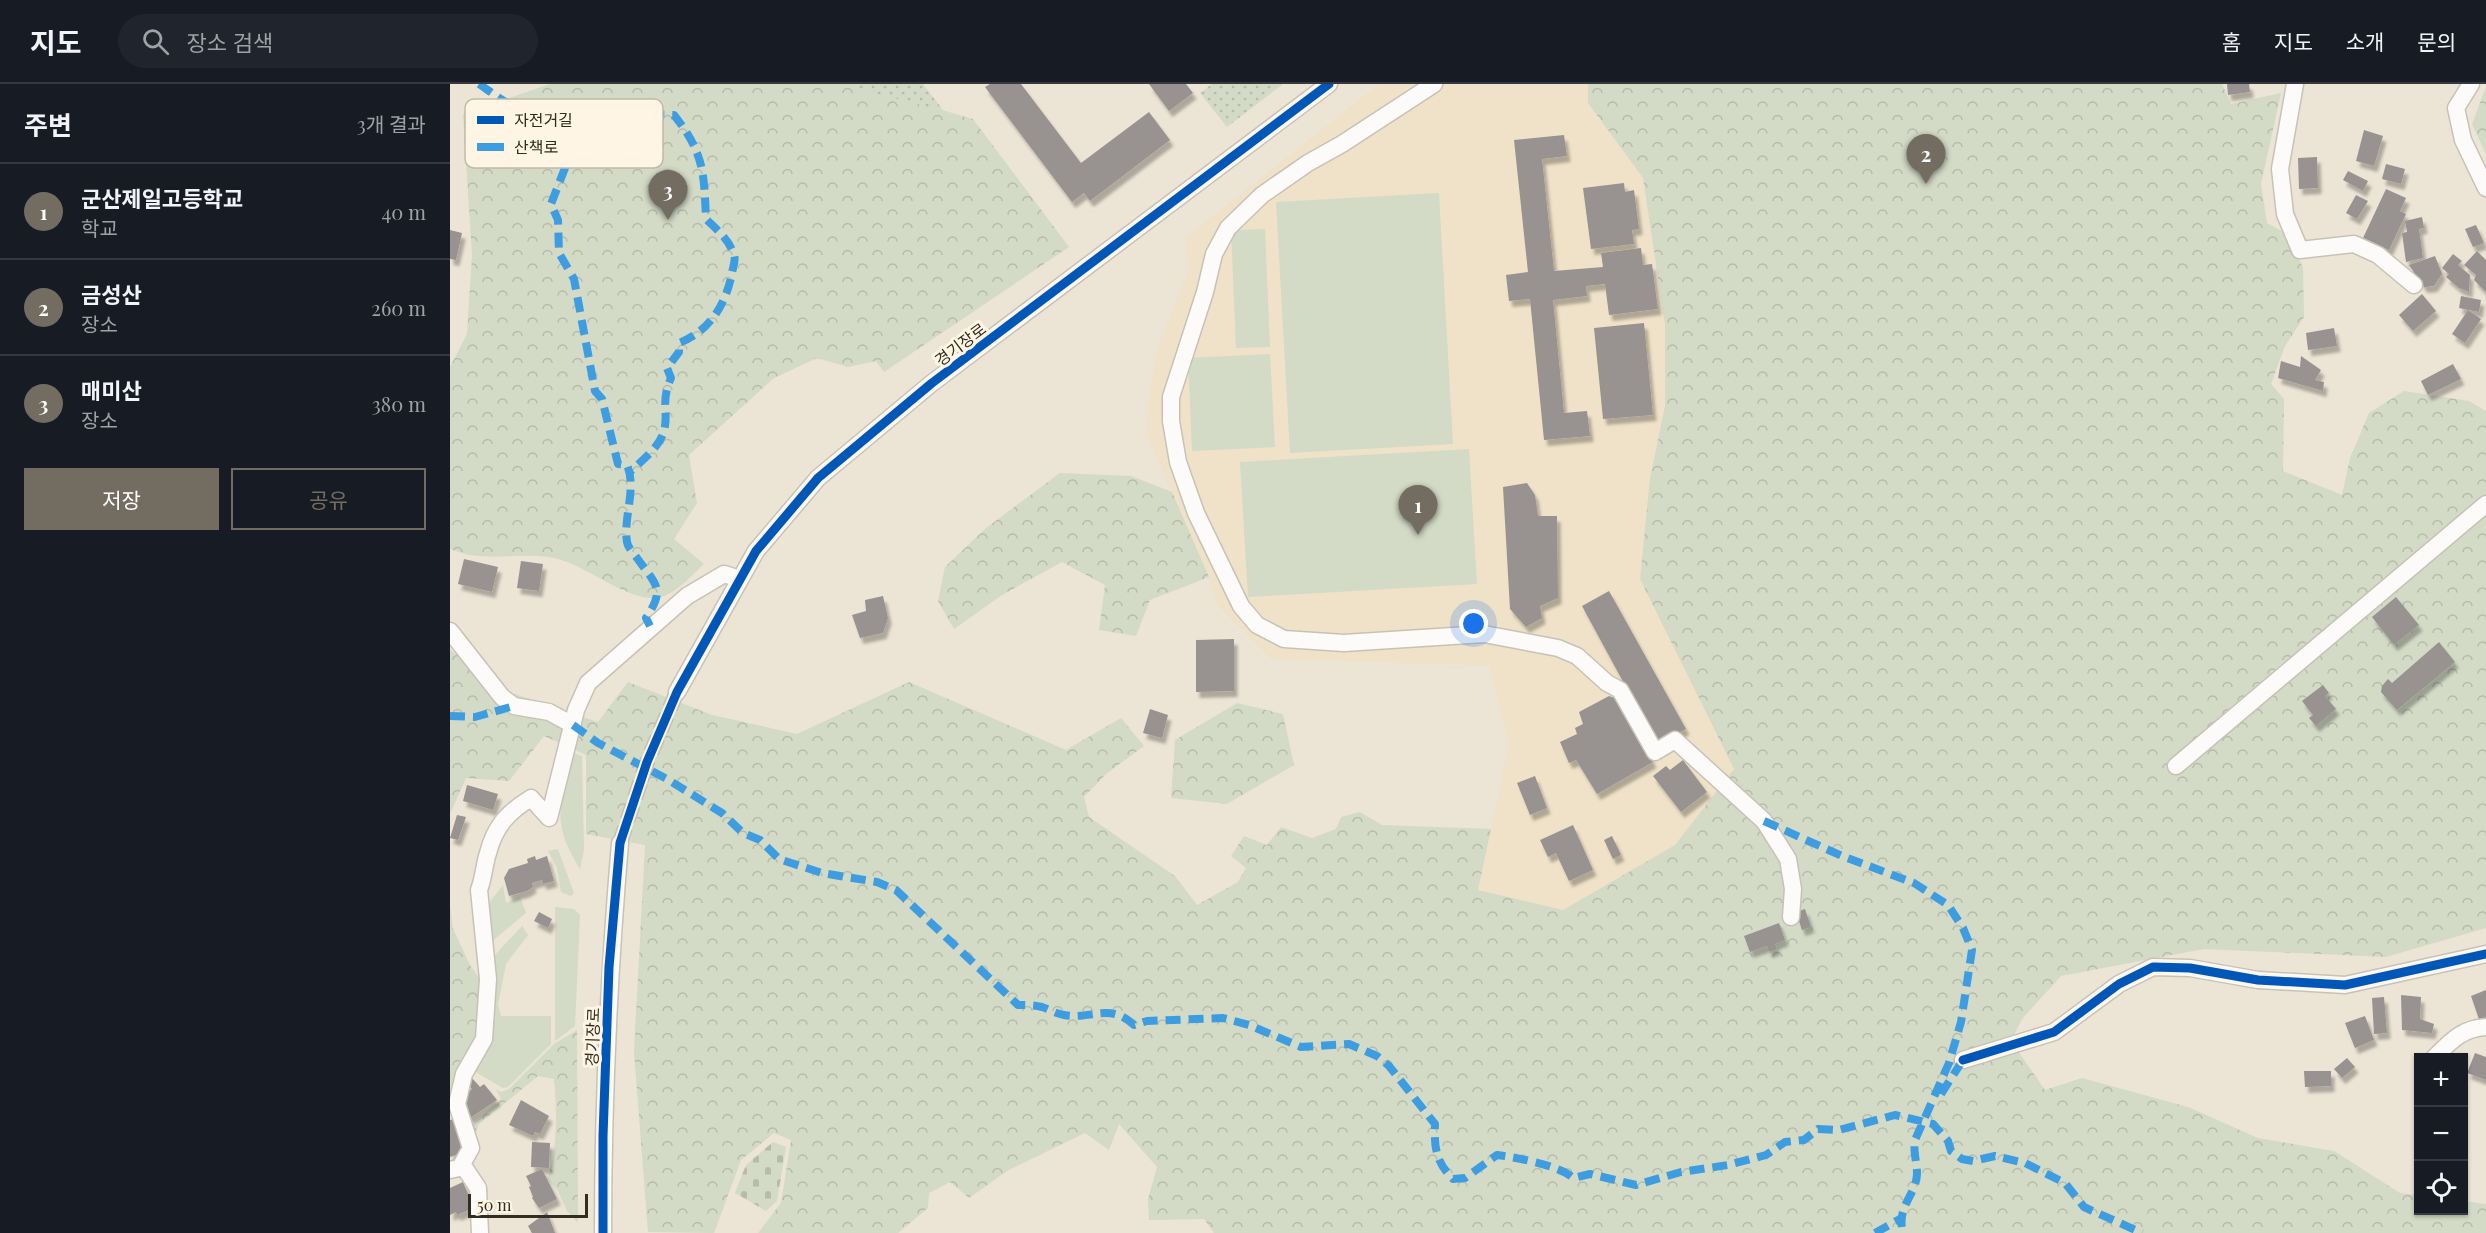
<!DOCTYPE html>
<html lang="ko">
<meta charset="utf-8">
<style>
:root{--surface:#171b24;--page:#20242c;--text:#f1f3f6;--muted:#9ea1a6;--line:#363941;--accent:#736c60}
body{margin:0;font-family:"Playfair Display","Noto Sans KR",serif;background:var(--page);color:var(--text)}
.controls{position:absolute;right:18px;bottom:18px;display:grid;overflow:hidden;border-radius:0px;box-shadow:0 2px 4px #0004}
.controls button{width:54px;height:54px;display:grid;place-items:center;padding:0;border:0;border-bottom:2px solid var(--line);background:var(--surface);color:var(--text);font:30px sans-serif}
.scale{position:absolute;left:18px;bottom:15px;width:120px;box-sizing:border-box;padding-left:6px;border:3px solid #322c21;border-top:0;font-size:16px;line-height:21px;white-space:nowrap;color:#322c21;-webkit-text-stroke:4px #fef5e4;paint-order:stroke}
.you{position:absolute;left:1024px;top:540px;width:21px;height:21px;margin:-15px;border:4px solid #fff;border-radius:50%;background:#1a73e8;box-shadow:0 0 0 9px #1a73e833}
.badge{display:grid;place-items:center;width:39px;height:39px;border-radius:50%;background:var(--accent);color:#fff;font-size:20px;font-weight:700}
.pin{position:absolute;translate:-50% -50px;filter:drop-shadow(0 2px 3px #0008)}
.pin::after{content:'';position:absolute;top:32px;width:21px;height:18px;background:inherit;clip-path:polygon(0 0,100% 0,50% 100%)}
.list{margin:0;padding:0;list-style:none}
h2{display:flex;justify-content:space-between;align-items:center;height:78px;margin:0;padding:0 24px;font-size:26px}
h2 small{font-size:20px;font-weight:400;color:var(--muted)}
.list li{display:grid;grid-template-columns:39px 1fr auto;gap:18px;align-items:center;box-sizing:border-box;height:96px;padding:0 24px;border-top:2px solid var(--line)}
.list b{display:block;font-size:22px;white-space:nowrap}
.list p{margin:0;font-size:20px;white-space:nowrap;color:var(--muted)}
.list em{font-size:20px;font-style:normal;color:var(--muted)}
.actions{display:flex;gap:12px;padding:18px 24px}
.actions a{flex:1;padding:14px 0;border:2px solid var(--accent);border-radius:0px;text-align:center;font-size:21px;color:var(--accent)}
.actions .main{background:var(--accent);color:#fff}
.icon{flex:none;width:33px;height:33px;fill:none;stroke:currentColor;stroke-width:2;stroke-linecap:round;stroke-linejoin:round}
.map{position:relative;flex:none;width:2036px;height:1149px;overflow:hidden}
header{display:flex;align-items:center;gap:36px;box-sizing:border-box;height:84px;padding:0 30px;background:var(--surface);border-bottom:2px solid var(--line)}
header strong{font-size:28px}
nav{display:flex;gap:33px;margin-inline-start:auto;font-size:21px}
.search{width:420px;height:54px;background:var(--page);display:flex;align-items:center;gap:15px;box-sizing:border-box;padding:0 21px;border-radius:33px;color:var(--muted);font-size:22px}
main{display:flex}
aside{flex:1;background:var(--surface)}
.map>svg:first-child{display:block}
.built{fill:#efe2c8}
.grass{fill:#d3dac6}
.forest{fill:url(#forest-crowns)}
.cemetery{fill:url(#cemetery-stones)}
.park{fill:url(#park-dots)}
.building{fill:#989290;filter:url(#shadow)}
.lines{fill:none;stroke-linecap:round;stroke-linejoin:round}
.minor-tunnel{stroke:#c7bfb1;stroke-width:16;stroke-dasharray:16 8;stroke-linecap:butt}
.minor-casing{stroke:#c8c2b6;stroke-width:19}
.minor{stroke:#fcfbf9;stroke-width:16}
.quiet{stroke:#3e9ce0;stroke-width:8;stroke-dasharray:15 8;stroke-linecap:butt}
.cycleway-casing{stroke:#fef5e4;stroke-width:13}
.cycleway{stroke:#0057b8;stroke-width:9}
.labels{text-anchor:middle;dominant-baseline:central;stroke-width:6;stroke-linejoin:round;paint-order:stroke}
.street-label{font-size:16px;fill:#322c21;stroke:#fef5e4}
.key{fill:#fef5e4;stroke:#c1b9aa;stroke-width:1.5}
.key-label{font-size:16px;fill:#322c21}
</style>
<header>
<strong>지도</strong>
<div class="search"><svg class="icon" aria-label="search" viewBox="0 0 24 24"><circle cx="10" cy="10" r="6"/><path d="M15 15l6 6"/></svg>장소 검색</div>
<nav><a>홈</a><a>지도</a><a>소개</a><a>문의</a></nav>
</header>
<main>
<aside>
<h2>주변<small>3개 결과</small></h2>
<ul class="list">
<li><span class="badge">1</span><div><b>군산제일고등학교</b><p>학교</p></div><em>40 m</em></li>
<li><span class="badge">2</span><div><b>금성산</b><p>장소</p></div><em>260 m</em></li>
<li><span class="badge">3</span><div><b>매미산</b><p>장소</p></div><em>380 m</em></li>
</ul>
<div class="actions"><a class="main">저장</a><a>공유</a></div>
</aside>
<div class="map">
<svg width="2036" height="1149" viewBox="0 0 2036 1149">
<defs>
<pattern id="forest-crowns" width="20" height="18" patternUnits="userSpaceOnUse" patternTransform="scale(1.5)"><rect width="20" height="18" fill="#d3dac6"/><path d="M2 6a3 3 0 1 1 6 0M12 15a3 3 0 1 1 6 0" fill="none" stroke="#b6bbaa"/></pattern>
<pattern id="cemetery-stones" width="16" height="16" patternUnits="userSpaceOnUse" patternTransform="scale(1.5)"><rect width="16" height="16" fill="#d3dac6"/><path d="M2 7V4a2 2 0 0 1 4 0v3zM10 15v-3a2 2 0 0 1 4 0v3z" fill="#b6bbaa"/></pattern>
<pattern id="park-dots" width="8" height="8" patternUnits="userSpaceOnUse" patternTransform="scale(1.5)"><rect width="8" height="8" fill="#d3dac6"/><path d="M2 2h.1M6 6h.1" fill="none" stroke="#b6bbaa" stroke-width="1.8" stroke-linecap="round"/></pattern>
<filter id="shadow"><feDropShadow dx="3.5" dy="6" stdDeviation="1.5" flood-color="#0004"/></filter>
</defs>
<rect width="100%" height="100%" fill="#ece4d5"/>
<path class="built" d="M929 0H1138V20L1193 94 1215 241V322L1200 394 1190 495 1284 685 1225 761 1112 826 1028 806 1059 660 1040 582 821 575 767 521 759 493 695 347 706 268 739 185 735 154Z"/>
<path class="grass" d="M989 109 1003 360 840 369 826 118Z
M815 145 820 263 786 264 781 146Z
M820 270 825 363 742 367 738 274Z
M1019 365 1027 500 798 513 790 378Z
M124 669 132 672 134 766 130 785C100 737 110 720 124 669Z
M108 765 124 809 121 812 111 808 107 784 98 767Z
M53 801 56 819 70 813 76 829 40 859 36 823Z
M105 823 124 825 130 831 125 942 105 957Z
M72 842 78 851 56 880 48 921 51 932H101V960L58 1003 53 1004 22 986 39 956 44 872Z"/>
<path class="forest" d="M100 0H406L411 6 451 14 523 35 619 163 434 288 426 277 398 283 367 274 324 294 239 371 247 419 224 455 254 480C241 492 224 512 206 514 177 517 133 479 104 474 69 467 34 480 0 465V283L17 250 22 171 13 30Z
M1138 0H1772L1781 20 1831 9 1811 100 1817 139 1839 151 1853 184 1854 233 1835 262 1821 300 1834 315 1833 387 1892 411 1900 374 1919 329 1954 307 2019 317 2036 327V844L1936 873 1754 865 1611 892 1572 935 1561 957 1595 1006 1632 994 1738 1023 1808 1054 1884 1067 1950 1109 1968 1111V1126H2014V1117L2036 1120V1149H764L754 1135 699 1136 698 1115 707 1083 669 1040 659 1066 635 1049 557 1087 519 1114 500 1098 479 1109 478 1124 448 1149H308L331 1119 341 1056 324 1049 291 1076 264 1149 198 1148 184 968 195 761 136 750V671L94 652 59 697 16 694 0 730V566L62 609 148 638 178 598 262 631 347 650 459 598 616 666 671 634 694 662 656 690 634 713 639 733 725 792 747 821 788 798 796 784 781 772 794 752 817 761 831 743 862 754 886 745 891 733 910 728 932 741 1041 745 1028 806 1113 826 1225 761 1284 685 1190 495 1200 394 1215 322V241L1193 94 1138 19Z
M2036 3V70L2022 40Z
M610 389 681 392 722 408 759 493 700 516 686 552 649 546 655 501 612 478 552 511 504 545 488 517 495 483 536 444Z
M787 619 833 630 844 681 777 720 721 714 725 656Z
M0 821 3 845 20 881 30 895 29 956 0 1010Z
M127 946 128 1135 127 1138 117 1127 108 1107 97 1095C108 1065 107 1026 104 995L88 992 29 1040 25 1050 22 1041 51 1015 46 1005 51 1008 59 1005 104 960Z"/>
<path class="cemetery" d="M323 1058 336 1063 327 1117 316 1127 285 1109 296 1081Z"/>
<path class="park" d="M406 0H473L493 26 411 6Z
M762 0H833L777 43 750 9Z"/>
<path class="building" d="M540 0H571L631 79 699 28 720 56 640 117 634 109 622 118 535 3Z
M699 0H736L743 9 719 27Z
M1777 0H1799L1800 8 1778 11Z
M1914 46 1933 52 1924 82 1906 77Z
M1114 51 1117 72 1092 75 1104 187 1153 183 1151 169 1191 164 1193 181 1202 180 1208 225 1159 231 1155 200 1136 202 1137 212 1103 216 1114 329 1137 327 1140 352 1094 356 1080 215 1059 217 1056 191 1078 188 1064 56Z
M1867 73 1868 104 1849 105 1848 74Z
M1936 80 1955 85 1951 100 1932 95Z
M1898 87 1918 97 1913 107 1893 96Z
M1174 99 1175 108 1184 106 1189 145 1182 146 1184 160 1141 165 1133 104Z
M1936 105 1956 114 1950 127 1956 130 1939 166 1913 154Z
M1906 111 1918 117 1907 135 1896 129Z
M1972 133 1974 144 1969 145 1973 174 1956 178 1952 149 1957 148 1955 137Z
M2026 141 2034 159 2023 163 2015 145Z
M0 146 12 149 6 176 0 175Z
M2027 167 2036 176V208L2024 196 2026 191 2014 181Z
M2003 170 2012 177 2008 181 2020 191 2019 208 2009 204 1996 193 1999 190 1992 184Z
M1985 172 1992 190 1984 202 1974 203 1959 181Z
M1972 210 1986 227 1963 247 1949 231Z
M2011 212 2031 216 2029 228 2009 224Z
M2018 226 2031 235 2015 259 2002 250Z
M1194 239 1203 331 1153 335 1144 244Z
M1884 244 1887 262 1858 266 1856 249Z
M1851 272 1871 286 1865 296 1874 298 1873 307 1828 294 1831 277 1850 283Z
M2003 280 2011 295 1978 311 1971 297Z
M1077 399 1085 411 1088 432H1107L1108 514 1090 522 1092 534 1076 543 1060 525 1053 403Z
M14 475 48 483 42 508 8 500Z
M71 477 93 480 89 507 67 504Z
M1159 507 1236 645 1207 660 1132 522Z
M433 512 438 534 433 549 410 554 402 531 416 527 415 516Z
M1946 513 1969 541 1944 561 1922 533Z
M784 555V607L746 608V556Z
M1989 558 2005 578 1947 626 1931 608 1932 602 1938 595 1942 599Z
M1873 601 1879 609 1875 612 1886 625 1866 642 1859 634 1863 631 1852 617Z
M1159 612 1171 616 1203 678 1147 710 1126 676 1119 679 1110 658 1127 650 1125 644 1133 640 1129 628Z
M700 625 718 631 712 654 693 649Z
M1233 676 1257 708 1231 728 1203 692 1216 682 1220 686Z
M1085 692 1097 724 1080 731 1067 699Z
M17 701 48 710 43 726 13 717Z
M7 731 16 733 8 756 0 754Z
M1123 741 1143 786 1119 797 1106 769 1098 773 1090 756Z
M1162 752 1171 771 1163 775 1154 756Z
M85 772 86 776 97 772 104 797 93 800 92 796 82 799 83 803 77 807 59 812 54 794 59 785 78 779 77 775Z
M1355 825 1361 843 1352 846 1346 828Z
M89 828 102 835 98 844 84 837Z
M1329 839 1335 856 1325 860 1327 865 1319 868 1317 862 1300 868 1294 852Z
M2036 906V940L2031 941 2021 912Z
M1951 911 1971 913 1970 935 1984 940 1982 949 1952 946Z
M1934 913 1937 949 1924 950 1922 914Z
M1915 932 1924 956 1905 964 1895 939Z
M2025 969 2036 973V996L2017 989Z
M1897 974 1905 983 1892 994 1884 985Z
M1854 987H1881V1002L1855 1003Z
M22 994 30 1003 34 1000 47 1016 20 1034 9 1021 18 1013 15 1011 22 1005 16 999Z
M71 1016 99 1032 90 1050 85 1048 83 1052 59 1041Z
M4 1035 15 1068 0 1073V1036Z
M82 1058 100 1059 99 1084 81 1083Z
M92 1085 107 1115 89 1124 82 1114 83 1113 79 1103 81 1102 76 1092Z
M13 1098 24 1124 7 1131 6 1128 0 1131V1104Z
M97 1128 105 1149H82L78 1142Z"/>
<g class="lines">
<path class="minor-tunnel" d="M170 759 197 678 227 608"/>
<defs>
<path id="minor" d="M984 0 892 60 858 79 812 111 778 144 764 170 755 208 721 313V337L728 378 746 429 791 522 807 541 834 555 894 559 1034 550 1108 564 1127 572 1157 599 1170 606 1205 668 1225 656 1314 737 1338 775 1343 805 1341 833
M1845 0 1830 85 1835 130 1850 166 1904 160 1928 171 1964 201
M2021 0 2006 24 2013 56 2036 104
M0 547 52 613 64 622 99 628 123 641
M227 608 306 467 368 394 482 299 879 0
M1726 682 2036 420
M1984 974C2000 958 2012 944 2036 943
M1513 976 1604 948 1669 900 1703 883 1740 884 1808 896 1895 901 2036 870
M14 1083 12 1080 21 1064 7 1020 14 990 34 955 38 895 29 806C34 793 34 781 38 769 45 742 58 728 81 714L99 734 126 626 138 599 237 512 274 490 290 495
M0 1086 14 1083 28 1104 30 1149
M153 1149C153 1019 159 889 170 759"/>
</defs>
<use href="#minor" class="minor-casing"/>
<use href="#minor" class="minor"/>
<path class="quiet" d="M29 0C44 10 64 27 84 28 109 29 132 20 159 20L175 34 193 30 224 31C254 69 254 88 256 135 267 146 279 155 284 171 286 176 283 183 282 189 276 220 260 247 229 259V268L217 284 221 294C210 319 219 327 214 347 210 363 191 377 180 388
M81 28C87 55 89 61 113 74L115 84 101 120 108 136 109 169 124 195 145 307 152 315 168 380 177 381C187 404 173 434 177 458 178 464 184 470 187 474 206 501 216 504 196 534L200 542
M0 632 25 633 64 622
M123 641 148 659 217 695 272 729 293 749 310 756 329 775 372 789 427 798 446 806 568 921C576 921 584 921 592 923 599 925 606 930 614 931 643 936 659 918 684 941L697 937 773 934 799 941 851 963 899 960 927 972 939 982 985 1040C984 1064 986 1078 1003 1095L1015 1094 1047 1071C1065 1073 1111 1082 1123 1094L1140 1090 1186 1101 1231 1088 1278 1081 1316 1071 1335 1058 1354 1056 1368 1045 1389 1046 1445 1031 1483 1040 1498 1057 1501 1067 1512 1075 1523 1077 1545 1072 1575 1079 1615 1099 1634 1123 1692 1149
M1314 737 1392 772 1464 799 1498 821 1513 844 1522 866 1511 938 1499 979 1465 1056C1463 1068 1467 1078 1467 1090 1466 1112 1446 1122 1453 1149
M1491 1010 1513 976
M1425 1149 1450 1135"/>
<defs>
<path id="cycleway" d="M1513 976 1604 948 1669 900 1703 883 1740 884 1808 896 1895 901 2036 870
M153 1149V1052L159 883 170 759 197 678 227 608 306 467 368 394 482 299 879 0"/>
</defs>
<use href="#cycleway" class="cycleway-casing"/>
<use href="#cycleway" class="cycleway"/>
</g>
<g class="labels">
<g class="street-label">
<text transform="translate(510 260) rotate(-37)">경기장로</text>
<text transform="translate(142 953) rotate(-88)">경기장로</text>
</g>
</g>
<rect x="15" y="15" width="198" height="69" rx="9" class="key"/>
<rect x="27" y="32" width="27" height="8" fill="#0057b8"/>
<rect x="27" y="59" width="27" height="8" fill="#3e9ce0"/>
<g class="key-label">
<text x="64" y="42">자전거길</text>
<text x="64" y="69">산책로</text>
</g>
</svg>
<div class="controls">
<button>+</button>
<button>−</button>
<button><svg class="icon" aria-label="locate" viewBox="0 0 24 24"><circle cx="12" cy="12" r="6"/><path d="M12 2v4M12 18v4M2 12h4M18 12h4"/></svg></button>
</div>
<div class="scale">50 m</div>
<div class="you"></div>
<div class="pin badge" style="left:968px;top:451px">1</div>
<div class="pin badge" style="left:1476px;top:100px">2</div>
<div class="pin badge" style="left:218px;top:136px">3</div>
</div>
</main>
